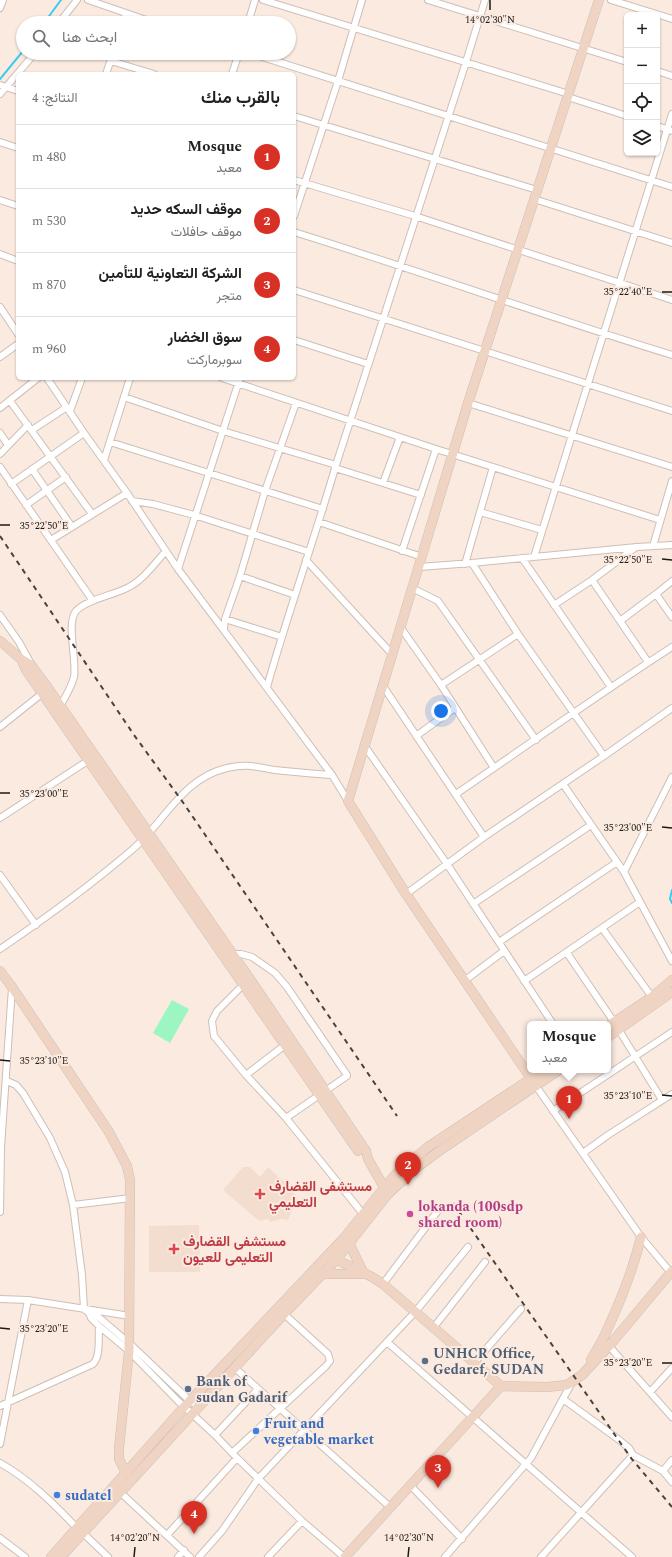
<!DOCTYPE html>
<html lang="ar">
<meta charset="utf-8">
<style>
:root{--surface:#fff;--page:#f6f6f6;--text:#202124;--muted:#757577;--line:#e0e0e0;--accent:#d93025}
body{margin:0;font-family:Spectral,Vazirmatn,serif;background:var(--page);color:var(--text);direction:rtl}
.controls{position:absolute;right:12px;top:12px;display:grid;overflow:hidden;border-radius:6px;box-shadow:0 1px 3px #0004}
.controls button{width:36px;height:36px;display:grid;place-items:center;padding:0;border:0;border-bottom:1px solid var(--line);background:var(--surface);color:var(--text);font:20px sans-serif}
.you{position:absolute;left:441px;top:711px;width:14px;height:14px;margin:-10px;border:3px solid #fff;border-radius:50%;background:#1a73e8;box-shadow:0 0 0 6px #1a73e833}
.badge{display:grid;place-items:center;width:26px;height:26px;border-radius:50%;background:var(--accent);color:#fff;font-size:13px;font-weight:700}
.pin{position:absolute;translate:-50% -33px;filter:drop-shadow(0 1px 2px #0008)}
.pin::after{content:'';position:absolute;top:21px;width:14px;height:12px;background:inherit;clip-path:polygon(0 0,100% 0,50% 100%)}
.popup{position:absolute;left:527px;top:1021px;width:84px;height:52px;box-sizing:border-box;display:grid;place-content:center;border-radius:6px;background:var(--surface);filter:drop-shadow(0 1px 3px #0005);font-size:13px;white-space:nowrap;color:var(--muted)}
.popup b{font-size:15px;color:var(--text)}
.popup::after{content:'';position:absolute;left:50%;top:100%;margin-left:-8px;border:8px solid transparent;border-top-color:var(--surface)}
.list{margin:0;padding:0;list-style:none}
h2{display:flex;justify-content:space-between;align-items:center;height:52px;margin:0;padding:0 16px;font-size:17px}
h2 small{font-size:13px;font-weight:400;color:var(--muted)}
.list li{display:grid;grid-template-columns:26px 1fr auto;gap:12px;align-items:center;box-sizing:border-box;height:64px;padding:0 16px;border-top:1px solid var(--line)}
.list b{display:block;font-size:15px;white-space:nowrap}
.list p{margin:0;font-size:13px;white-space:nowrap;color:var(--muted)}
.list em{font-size:13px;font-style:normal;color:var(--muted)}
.icon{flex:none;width:22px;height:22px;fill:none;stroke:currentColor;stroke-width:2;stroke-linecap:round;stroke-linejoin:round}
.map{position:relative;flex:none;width:672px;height:1557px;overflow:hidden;direction:ltr}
.search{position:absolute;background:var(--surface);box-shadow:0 1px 3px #0004;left:16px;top:16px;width:280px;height:44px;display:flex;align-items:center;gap:10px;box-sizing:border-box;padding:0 14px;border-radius:22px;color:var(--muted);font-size:15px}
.panel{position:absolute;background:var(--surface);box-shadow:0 1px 3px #0004;left:16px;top:72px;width:280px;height:308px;border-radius:6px;direction:rtl}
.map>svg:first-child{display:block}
.built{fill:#f3ddcf}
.green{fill:#9df5c2}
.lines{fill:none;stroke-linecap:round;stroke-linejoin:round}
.stream{stroke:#3accec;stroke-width:2}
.street-casing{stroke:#cebfb6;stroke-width:8}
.secondary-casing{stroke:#cebfb6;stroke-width:10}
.street{stroke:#fff;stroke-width:6}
.secondary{stroke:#f0d4c3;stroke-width:9}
.rail{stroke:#49423d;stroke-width:2;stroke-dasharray:5 5;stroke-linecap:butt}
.ticks{fill:none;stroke:#1e1915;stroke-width:1.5}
.health-dot{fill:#e0444e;stroke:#faeae0;stroke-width:1.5}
.hotel-dot{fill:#d1479c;stroke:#faeae0;stroke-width:1.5}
.service-dot{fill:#5c6f8a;stroke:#faeae0;stroke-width:1.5}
.shop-dot{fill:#3f7fe0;stroke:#faeae0;stroke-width:1.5}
.labels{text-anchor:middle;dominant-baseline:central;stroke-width:4;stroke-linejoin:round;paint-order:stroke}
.health-label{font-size:14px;font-weight:bold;fill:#be3a42;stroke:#faeae0;text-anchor:start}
.hotel-label{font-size:14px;font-weight:bold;fill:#b23c85;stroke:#faeae0;text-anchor:start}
.service-label{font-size:14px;font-weight:bold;fill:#4e5e75;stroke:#faeae0;text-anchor:start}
.shop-label{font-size:14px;font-weight:bold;fill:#366cbe;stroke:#faeae0;text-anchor:start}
.ticks-label{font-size:10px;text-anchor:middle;fill:#1e1915;stroke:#faeae0;stroke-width:4;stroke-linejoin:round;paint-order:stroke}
</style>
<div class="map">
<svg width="672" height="1557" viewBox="0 0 672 1557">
<rect width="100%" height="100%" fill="#faeae0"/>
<path class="built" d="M243 1167H250L260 1177 268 1167 294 1191 295 1204 288 1220 281 1219 270 1222 268 1219 259 1221 223 1190Z
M199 1225 200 1272H149V1226Z"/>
<path class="green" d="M172 1000 189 1009 170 1043 153 1033Z"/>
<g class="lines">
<path class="stream" d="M44 23 61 0
M0 79 23 51
M672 890 670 899 672 903"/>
<defs>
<path id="street" d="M88 0 155 23
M263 0 569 94
M428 0 627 62
M611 0 672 19
M0 8 3 0
M59 23 77 0
M123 23 126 14
M248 23 255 0
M250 53 672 187
M111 61 154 74
M657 71 672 76
M106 74 113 53
M232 74 239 53
M0 85 18 91
M0 94 35 53
M568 97 627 116
M294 116 537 190
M657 126 672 131
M0 142 18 148
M294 180 415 216 672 300
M534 199 672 243
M0 200 18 206
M294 216 338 81 362 0
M294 232C420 271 545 316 672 355
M0 254 18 261
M294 290 672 411
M0 307 18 334
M294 340 368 364
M0 357 18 344
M47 378 84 433 127 493 178 569 332 775 348 801
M222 378 436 449 660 520
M124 397 223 431 336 465
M10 401 92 514
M468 403 672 467
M0 408 38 378
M70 411 82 378
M32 430 67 407
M0 433 8 445
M110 442 323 509
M0 454 28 425
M104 460 130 378
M0 467 93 601
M335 468 421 495
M32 469 72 527
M383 483 400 437
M11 484 84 433
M132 501 153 504 194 515 309 552
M26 505 66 477
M480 512 542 530
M319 522 422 557
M51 540 127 493
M653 546 672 481
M402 551 436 449
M534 557 672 114
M522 558 611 687
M306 560 392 654
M472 563 518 634 604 756
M465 564 493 467
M419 567 472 563 637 547 672 545
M178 569 240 378
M240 576 295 595
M592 580 620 621
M672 581 656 594 672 617
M412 588 438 601 536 740
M554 605 592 580 636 547
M0 615 19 642 31 664
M225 619 282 637
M401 628 441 685 494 768
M224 629 225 619 240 576 265 491 296 403
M648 662 620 621 656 594
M441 685 518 634
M383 686 484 837
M267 687C288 613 314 540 336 465L466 62 485 0
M59 708C65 698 71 688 74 677 77 661 66 623 76 611 87 599 115 595 129 587 144 579 155 563 166 551
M0 727 44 692
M416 736 455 708
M364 745 447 864 553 1024
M672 777 624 872 672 961
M563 784 624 872
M456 794C528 745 599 694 672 647
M0 818 89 760
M0 875 36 925
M406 894 484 837 604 756 672 708
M473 904 591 825
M602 928 652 997
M499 942 617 862
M0 949C46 918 91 885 133 849 165 821 183 778 227 768 248 763 255 767 275 770 294 772 313 774 332 775
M567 953 614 1022 662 1100
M230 954H241L252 957 275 973 287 987 347 1075V1076L286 1118
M464 981 504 951
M524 981 640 902
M243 985 217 1011 212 1021 214 1036 246 1075 286 1118 363 1214
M246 1075 285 1045
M7 1081 16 1085 23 1093 50 1138 65 1172 73 1205 82 1275 84 1309 89 1313 95 1314 129 1343 192 1403
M536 1086 641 1237 672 1274
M553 1111 672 1032
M583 1153 608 1135 672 1094
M73 1205 131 1198
M0 1212 1 1147 12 988
M383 1284 437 1212
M0 1299 28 1300 130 1316
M89 1313 91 1318 99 1326 129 1351 178 1401 215 1435 237 1458 302 1521 344 1557
M434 1327 485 1262
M387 1342 632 1557
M609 1346 672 1417
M474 1363 521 1309
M235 1368 390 1507
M650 1392 672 1368
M563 1399 618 1439 629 1448 633 1455 663 1471 672 1482
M0 1406 93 1364C101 1356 98 1337 99 1326
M215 1435 258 1389
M0 1444 28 1300
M232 1453 326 1366 330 1361 328 1354 282 1312
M0 1463C29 1479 54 1504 77 1528
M663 1471 672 1460
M410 1485 462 1539
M121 1493 190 1557
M83 1533 108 1557
M167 1535 237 1458
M0 1538 25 1557
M178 1557 184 1550
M199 1557 222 1531 258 1479 416 1311 468 1247
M268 1557 302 1521
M445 1557 531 1458 571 1384
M541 1557 633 1455"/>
<path id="secondary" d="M0 641 21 659 31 665 48 688 250 979 366 1151 368 1159 386 1191
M21 659 26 670 358 1151
M0 971 12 987 109 1132 127 1166 130 1180 129 1351 119 1448V1459L126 1473
M608 1026 652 997 672 980
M608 1037 672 992
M536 1086 406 894 348 801 468 403 599 0
M349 1243 363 1272
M331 1257 372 1277 383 1284 501 1386 547 1387 567 1385 582 1375 609 1346 672 1271
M322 1274H364
M591 1360C596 1350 603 1341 607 1330 621 1300 633 1270 641 1237
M51 1557 184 1407 344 1238 384 1188 396 1174 428 1147 544 1070
M61 1557 284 1314 336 1260 388 1194 415 1169 442 1149 559 1070
M345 1557 501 1386"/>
</defs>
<use href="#street" class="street-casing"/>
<use href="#secondary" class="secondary-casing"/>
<use href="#street" class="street"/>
<use href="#secondary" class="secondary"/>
<path class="rail" d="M0 536 134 735 182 801 397 1116
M453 1203 631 1458 672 1507"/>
</g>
<path class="ticks" d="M490 10V0M662 292H672M0 525H10M662 559 672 560M0 793H10M662 827 672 828M0 1060 10 1061M662 1095 672 1096M0 1328 10 1329M662 1363H672M134 1557 135 1547M408 1557 409 1547"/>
<g class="health-dot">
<path d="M258 1188h4v4h4v4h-4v4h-4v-4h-4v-4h4z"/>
<path d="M172 1243h4v4h4v4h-4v4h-4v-4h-4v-4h4z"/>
</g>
<circle class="hotel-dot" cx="410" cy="1214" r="4"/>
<g class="service-dot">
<circle cx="425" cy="1361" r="4"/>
<circle cx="188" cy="1389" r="4"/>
</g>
<g class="shop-dot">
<circle cx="256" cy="1431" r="4"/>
<circle cx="57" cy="1495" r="4"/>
</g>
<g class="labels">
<g class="health-label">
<text x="269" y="1186">مستشفى القضارف<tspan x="269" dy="16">التعليمي</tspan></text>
<text x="183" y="1241">مستشفى القضارف<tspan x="183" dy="16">التعليمى للعيون</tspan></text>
</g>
<g class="hotel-label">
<text x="418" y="1206">lokanda (100sdp<tspan x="418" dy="16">shared room)</tspan></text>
</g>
<g class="service-label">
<text x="433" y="1353">UNHCR Office,<tspan x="433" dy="16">Gedaref, SUDAN</tspan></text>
<text x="196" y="1381">Bank of<tspan x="196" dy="16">sudan Gadarif</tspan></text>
</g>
<g class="shop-label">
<text x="264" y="1423">Fruit and<tspan x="264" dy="16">vegetable market</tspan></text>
<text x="65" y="1495">sudatel</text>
</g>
</g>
<g class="ticks-label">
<text x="490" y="23">14°02'30"N</text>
<text x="628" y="295">35°22'40"E</text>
<text x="44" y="529">35°22'50"E</text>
<text x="628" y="563">35°22'50"E</text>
<text x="44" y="797">35°23'00"E</text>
<text x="628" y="831">35°23'00"E</text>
<text x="44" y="1064">35°23'10"E</text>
<text x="628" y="1099">35°23'10"E</text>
<text x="44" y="1332">35°23'20"E</text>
<text x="628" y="1366">35°23'20"E</text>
<text x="135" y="1541">14°02'20"N</text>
<text x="409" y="1541">14°02'30"N</text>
</g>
</svg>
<div class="controls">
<button>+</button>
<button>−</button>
<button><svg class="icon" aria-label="locate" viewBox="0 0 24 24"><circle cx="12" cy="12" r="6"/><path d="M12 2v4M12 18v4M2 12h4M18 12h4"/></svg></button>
<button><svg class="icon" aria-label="layers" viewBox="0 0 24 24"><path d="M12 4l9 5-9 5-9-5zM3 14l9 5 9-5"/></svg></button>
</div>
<div class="you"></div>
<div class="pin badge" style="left:569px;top:1119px">1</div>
<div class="popup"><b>Mosque</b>معبد</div>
<div class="pin badge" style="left:408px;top:1185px">2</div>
<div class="pin badge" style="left:438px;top:1488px">3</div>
<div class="pin badge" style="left:194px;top:1534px">4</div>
<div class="search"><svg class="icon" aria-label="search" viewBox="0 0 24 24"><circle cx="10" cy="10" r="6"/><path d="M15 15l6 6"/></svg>ابحث هنا</div>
<section class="panel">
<h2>بالقرب منك<small>النتائج: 4</small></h2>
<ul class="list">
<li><span class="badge">1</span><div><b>Mosque</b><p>معبد</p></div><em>480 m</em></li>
<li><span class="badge">2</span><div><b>موقف السكه حديد</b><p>موقف حافلات</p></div><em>530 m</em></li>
<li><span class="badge">3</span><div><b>الشركة التعاونية للتأمين</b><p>متجر</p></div><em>870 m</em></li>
<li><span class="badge">4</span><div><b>سوق الخضار</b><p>سوبرماركت</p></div><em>960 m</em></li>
</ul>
</section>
</div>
